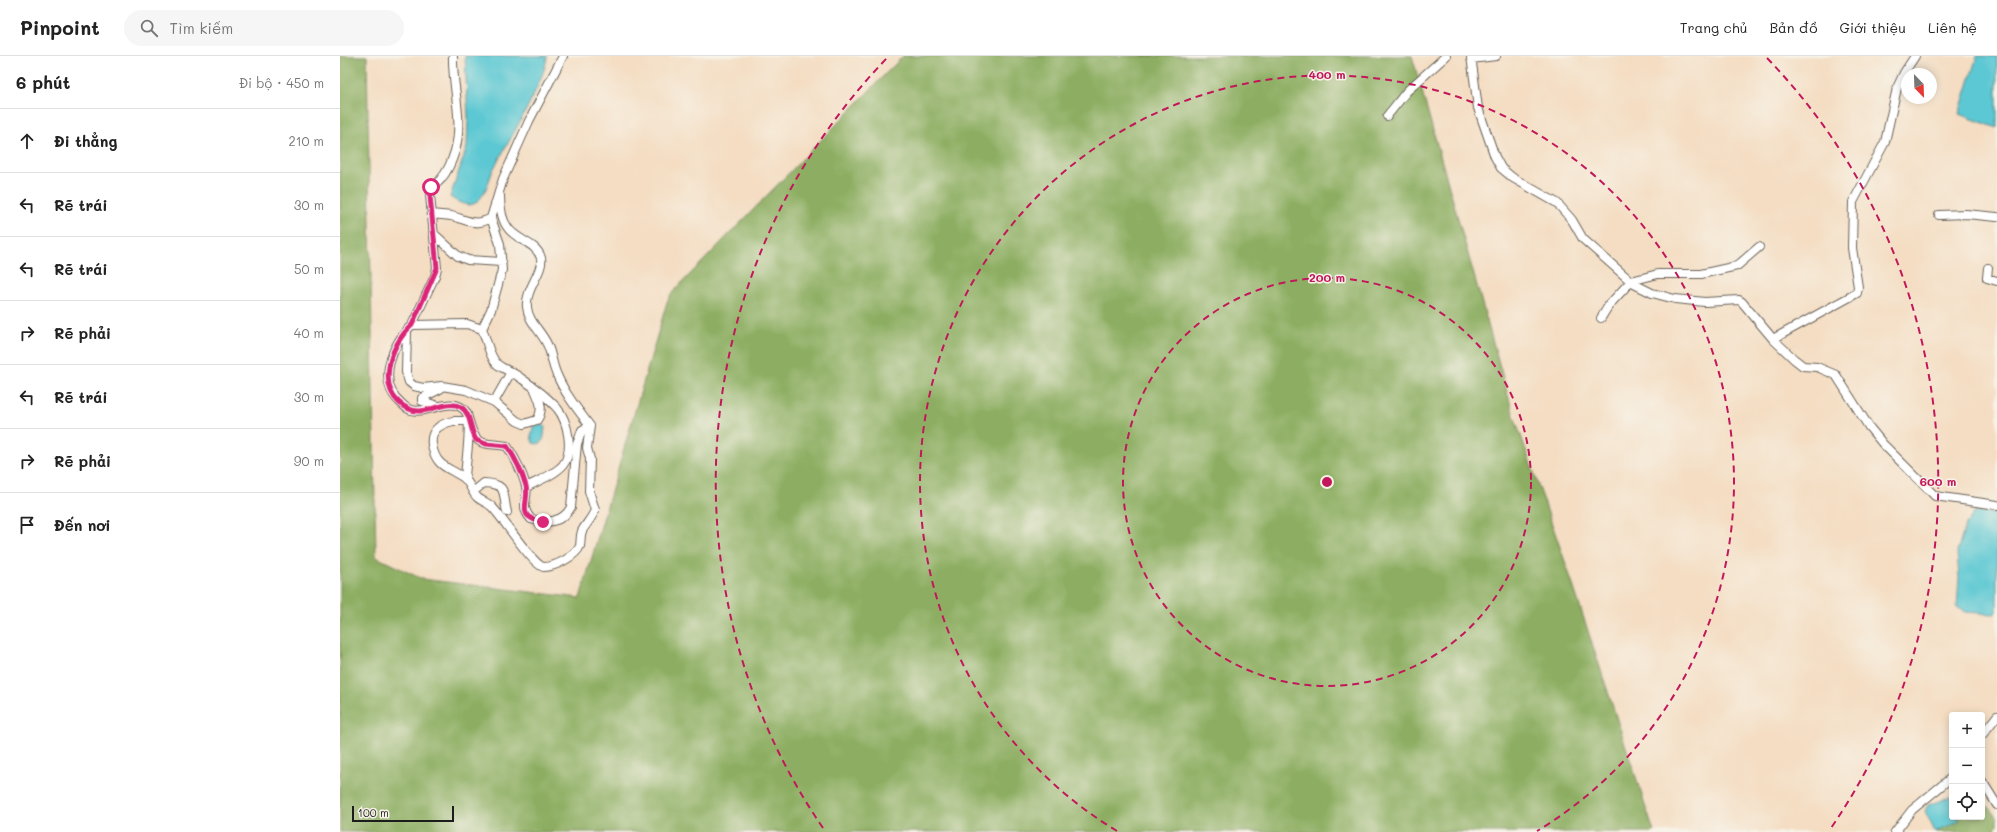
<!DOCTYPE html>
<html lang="vi">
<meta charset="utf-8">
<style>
:root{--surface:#fff;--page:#f6f6f6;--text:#222;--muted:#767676;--line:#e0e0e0}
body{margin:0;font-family:Mali,sans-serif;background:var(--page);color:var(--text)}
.controls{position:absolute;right:12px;bottom:12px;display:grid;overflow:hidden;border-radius:4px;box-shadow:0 2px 10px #0003}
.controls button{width:36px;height:36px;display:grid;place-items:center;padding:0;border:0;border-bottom:1px solid var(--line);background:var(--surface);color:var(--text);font:20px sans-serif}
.compass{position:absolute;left:1561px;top:12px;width:36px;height:36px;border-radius:50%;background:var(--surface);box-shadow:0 2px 10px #0003;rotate:157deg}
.scale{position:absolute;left:12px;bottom:10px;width:102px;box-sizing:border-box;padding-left:4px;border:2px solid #1c1c1c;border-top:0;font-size:11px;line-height:14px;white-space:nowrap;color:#1c1c1c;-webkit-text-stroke:3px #f7f3e8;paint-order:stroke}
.stop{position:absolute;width:12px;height:12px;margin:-9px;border:3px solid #db2777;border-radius:50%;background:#fff}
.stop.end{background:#db2777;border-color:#fff;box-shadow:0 1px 4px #0008}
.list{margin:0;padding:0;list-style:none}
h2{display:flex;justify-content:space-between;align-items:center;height:52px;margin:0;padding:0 16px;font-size:17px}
h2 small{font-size:13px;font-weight:400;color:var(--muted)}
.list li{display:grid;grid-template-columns:26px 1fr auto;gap:12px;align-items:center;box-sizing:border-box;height:64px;padding:0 16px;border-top:1px solid var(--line)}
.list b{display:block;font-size:15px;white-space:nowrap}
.list em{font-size:13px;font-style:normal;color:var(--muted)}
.icon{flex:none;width:22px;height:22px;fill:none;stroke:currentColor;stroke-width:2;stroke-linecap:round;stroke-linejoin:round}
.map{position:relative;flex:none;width:1657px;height:776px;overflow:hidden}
header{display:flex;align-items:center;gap:24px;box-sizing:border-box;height:56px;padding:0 20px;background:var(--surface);border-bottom:1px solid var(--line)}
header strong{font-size:19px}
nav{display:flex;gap:22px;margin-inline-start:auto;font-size:14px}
.search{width:280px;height:36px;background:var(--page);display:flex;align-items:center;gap:10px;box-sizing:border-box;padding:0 14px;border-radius:22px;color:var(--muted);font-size:15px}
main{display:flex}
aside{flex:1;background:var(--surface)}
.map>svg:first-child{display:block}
.forest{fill:#8dae62;stroke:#54653f}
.water{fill:#5cc8d3;stroke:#3c7278}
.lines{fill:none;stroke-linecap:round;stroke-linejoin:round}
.minor-casing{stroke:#686056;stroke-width:10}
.minor{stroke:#fff;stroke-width:8}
.route{stroke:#db2777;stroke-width:5}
.ring{fill:none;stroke:#c2185b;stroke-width:2;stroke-dasharray:7 5}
.centre{fill:#c2185b;stroke:#f7f3e8;stroke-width:2}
.ring-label{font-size:12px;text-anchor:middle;font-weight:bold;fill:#c2185b;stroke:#f7f3e8;stroke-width:3;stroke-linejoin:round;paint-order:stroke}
</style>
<header>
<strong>Pinpoint</strong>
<div class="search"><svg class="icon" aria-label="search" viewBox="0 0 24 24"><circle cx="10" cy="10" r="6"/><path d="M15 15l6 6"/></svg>Tìm kiếm</div>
<nav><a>Trang chủ</a><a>Bản đồ</a><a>Giới thiệu</a><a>Liên hệ</a></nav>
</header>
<main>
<aside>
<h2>6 phút<small>Đi bộ · 450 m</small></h2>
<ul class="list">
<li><svg class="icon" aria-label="ahead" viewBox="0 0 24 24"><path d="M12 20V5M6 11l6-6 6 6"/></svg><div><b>Đi thẳng</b></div><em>210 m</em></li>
<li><svg class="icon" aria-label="left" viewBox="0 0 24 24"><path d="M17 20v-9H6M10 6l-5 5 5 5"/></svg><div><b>Rẽ trái</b></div><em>30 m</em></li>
<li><svg class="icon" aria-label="left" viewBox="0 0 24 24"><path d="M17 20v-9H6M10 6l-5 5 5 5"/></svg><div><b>Rẽ trái</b></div><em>50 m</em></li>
<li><svg class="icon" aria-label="right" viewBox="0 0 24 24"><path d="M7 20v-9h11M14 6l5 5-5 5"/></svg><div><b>Rẽ phải</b></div><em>40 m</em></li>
<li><svg class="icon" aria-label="left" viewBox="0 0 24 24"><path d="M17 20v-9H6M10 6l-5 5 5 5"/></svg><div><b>Rẽ trái</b></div><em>30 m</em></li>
<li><svg class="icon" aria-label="right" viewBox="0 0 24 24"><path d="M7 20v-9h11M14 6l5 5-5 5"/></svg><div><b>Rẽ phải</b></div><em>90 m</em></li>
<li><svg class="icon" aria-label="arrive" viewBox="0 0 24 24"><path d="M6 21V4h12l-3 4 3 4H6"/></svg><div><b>Đến nơi</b></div></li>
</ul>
</aside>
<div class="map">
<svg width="1657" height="776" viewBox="0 0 1657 776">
<rect width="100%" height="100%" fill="#f7f3e8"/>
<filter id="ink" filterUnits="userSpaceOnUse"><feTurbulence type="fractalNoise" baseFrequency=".025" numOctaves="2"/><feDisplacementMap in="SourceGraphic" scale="8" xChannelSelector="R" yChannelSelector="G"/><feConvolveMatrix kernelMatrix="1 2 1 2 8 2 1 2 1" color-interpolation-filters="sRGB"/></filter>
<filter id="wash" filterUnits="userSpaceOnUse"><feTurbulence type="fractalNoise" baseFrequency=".012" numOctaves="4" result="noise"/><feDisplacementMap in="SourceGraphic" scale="16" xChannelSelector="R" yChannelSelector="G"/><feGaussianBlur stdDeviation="0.9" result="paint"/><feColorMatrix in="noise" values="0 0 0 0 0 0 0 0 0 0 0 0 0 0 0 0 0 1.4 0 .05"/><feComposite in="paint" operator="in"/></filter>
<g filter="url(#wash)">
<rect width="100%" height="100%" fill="#f4ddc2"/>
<path class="forest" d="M0 0H27L36 501 82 523 240 542 327 246 331 238 563 0H1072L1173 357 1228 514 1314 776H0Z
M1642 744 1657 762V769L1653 776H1597L1610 760 1642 761Z"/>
<path class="water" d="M125 0H207C206 24 166 90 153 114 149 124 146 137 138 145 130 153 119 147 110 141L127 91 128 62Z
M1637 0H1657V72L1619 58Z
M198 368 205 370C204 379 205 391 193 387L191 380 193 371Z
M1635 456 1657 457V556L1654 558 1625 556 1617 551 1619 522 1617 496 1626 468Z
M1612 740V761H1618L1619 765 1595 776 1585 755 1588 749Z"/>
</g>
<g filter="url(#ink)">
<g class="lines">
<defs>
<path id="minor" d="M113 0C112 32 124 63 115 95 112 105 108 115 101 123 96 129 92 130 90 139L97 212 95 220 72 269C52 287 36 327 61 347 64 350 67 353 71 354 88 359 113 338 126 356 133 366 125 409 125 423
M1131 0 1138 52 1155 101 1161 112 1173 122 1217 147 1232 164 1243 183 1294 228 1312 237 1335 243 1365 246 1399 244 1402 246 1433 283 1454 303 1463 310 1477 311 1496 319 1529 371 1543 388 1595 440 1657 449
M1131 3 1156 0
M1047 60 1067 35 1106 0
M160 140C160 151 161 163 168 172 176 184 197 187 201 202 204 215 185 233 187 251 188 265 201 275 207 288 212 298 212 309 217 319 225 338 238 354 250 370
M92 158C98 159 105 159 111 160 128 164 135 171 151 162
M1599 159 1626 158 1657 161
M93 177 118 200 128 204 162 206
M1648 212 1647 222 1657 225
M1261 262 1269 249 1291 225 1318 218H1361L1397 210 1419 191
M72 269 127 268 142 273
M67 275 66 316 69 326 74 330 83 332 102 330 126 334 154 346 177 365 184 368 197 364C204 354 200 345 195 334
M1433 283 1517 237 1518 231 1512 192 1513 146 1545 86 1557 32 1564 17 1575 0
M154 346 171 316
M98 350 82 345V342L100 333 102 330
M113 365H129C136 392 142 386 167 390 175 402 182 416 186 430 189 444 179 449 191 463 205 468 223 467 231 451L237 388 242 374 250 370 247 392 250 403 249 435 255 454C252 462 246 468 242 475 240 480 241 485 240 490 236 500 215 511 204 511 193 510 163 462 153 452 149 447 143 446 138 442 132 437 130 427 124 422 109 411 96 412 92 389 90 374 100 368 113 365Z
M186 431C198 425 214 419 223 409 234 395 228 365 217 352 207 341 194 331 182 323 175 317 165 314 158 309 149 301 147 284 142 273L151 254 162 214 160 188 151 162 163 123 189 65 223 0
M133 436 144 427C169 428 162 438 167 456
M1642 679 1657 660
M1642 725 1657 749
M1555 776 1572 754 1612 721"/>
</defs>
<use href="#minor" class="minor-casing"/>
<use href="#minor" class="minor"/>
</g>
</g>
<g class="lines" filter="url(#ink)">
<path class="route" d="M91 131 90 140 97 212 72 269C49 289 34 337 69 353 86 361 105 342 121 351 131 357 130 374 136 384L146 388 167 390C175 402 182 416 186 430 190 448 174 461 203 466"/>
</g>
<g class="ring">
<circle cx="987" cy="426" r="204"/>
<path d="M777 775A407 407 0 1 1 1197 775"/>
<path d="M483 772A611 611 0 0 1 547 2M1427 2A611 611 0 0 1 1491 772"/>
</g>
<circle cx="987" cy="426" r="6" class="centre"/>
<g class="ring-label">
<text x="987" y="23">400 m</text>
<text x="987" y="226">200 m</text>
<text x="1598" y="430">600 m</text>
</g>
</svg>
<div class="controls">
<button>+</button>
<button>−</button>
<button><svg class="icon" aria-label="locate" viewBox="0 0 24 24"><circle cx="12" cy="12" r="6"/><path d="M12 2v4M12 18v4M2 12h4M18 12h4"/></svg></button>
</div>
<svg class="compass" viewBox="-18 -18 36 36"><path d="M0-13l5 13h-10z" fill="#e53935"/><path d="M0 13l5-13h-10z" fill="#767676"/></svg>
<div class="scale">100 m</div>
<div class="stop" style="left:91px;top:131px"></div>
<div class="stop end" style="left:203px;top:466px"></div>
</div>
</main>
